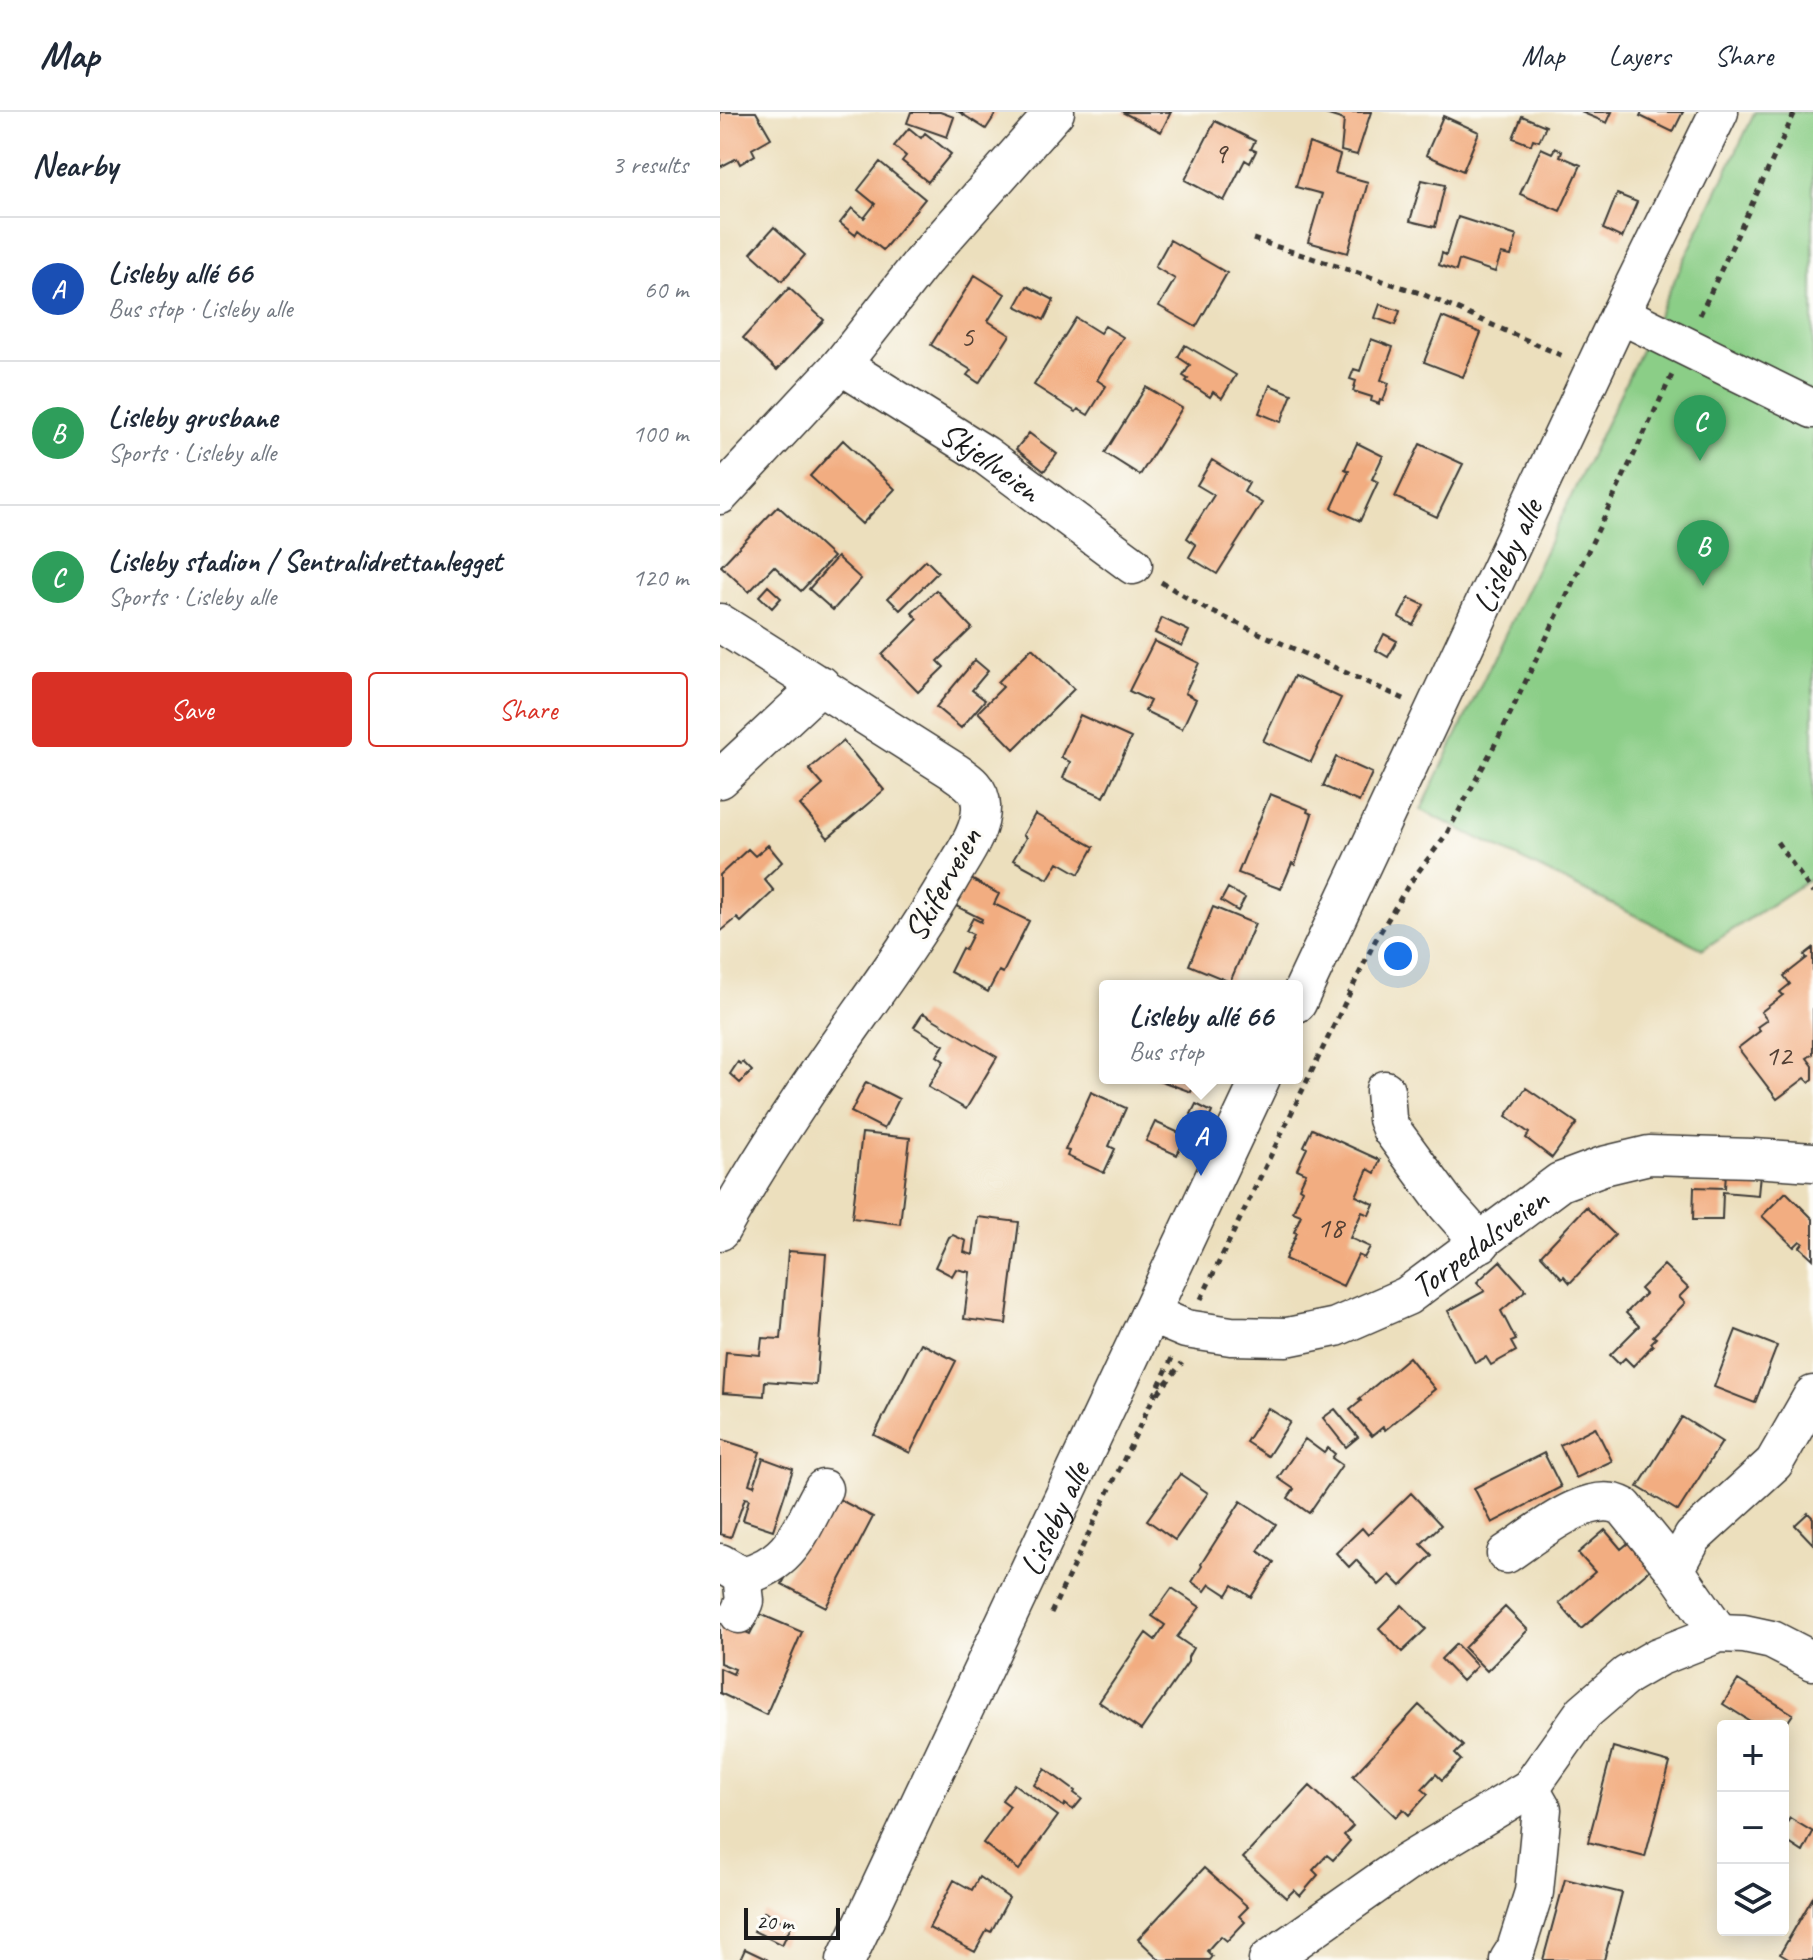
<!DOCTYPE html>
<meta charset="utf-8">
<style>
:root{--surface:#fff;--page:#f6f6f7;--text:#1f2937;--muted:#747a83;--line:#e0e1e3;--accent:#d93025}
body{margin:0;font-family:Caveat,sans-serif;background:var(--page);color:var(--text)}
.controls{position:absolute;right:24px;bottom:24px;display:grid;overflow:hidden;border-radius:8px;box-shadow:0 4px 20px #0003}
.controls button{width:72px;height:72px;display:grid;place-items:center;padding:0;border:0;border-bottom:2px solid var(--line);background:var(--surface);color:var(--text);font:40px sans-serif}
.scale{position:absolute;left:24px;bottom:20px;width:96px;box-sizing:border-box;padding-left:8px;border:4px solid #1c1c1c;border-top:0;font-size:22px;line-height:28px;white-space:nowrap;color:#1c1c1c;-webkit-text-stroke:6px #fdfcf7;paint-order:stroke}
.you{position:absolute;left:678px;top:844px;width:28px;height:28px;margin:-20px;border:6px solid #fff;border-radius:50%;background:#1a73e8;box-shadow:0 0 0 12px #1a73e833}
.badge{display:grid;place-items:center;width:52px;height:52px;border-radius:50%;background:var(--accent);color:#fff;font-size:26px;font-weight:700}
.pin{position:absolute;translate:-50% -66px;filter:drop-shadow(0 2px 4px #0008)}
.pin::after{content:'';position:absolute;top:42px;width:28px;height:24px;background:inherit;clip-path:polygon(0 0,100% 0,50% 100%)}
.popup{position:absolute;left:379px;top:868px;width:204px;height:104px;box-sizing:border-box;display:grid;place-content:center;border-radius:8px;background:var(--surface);filter:drop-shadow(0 2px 6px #0005);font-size:26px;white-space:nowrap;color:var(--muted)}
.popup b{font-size:30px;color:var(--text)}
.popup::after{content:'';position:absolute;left:50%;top:100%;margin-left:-16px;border:16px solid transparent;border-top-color:var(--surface)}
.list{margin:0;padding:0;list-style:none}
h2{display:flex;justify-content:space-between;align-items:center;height:104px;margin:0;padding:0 32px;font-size:34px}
h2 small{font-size:26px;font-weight:400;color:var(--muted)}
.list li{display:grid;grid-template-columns:52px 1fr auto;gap:24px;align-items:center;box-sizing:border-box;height:144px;padding:0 32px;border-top:2px solid var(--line)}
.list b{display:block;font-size:30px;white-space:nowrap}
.list p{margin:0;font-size:26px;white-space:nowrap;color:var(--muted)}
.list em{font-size:26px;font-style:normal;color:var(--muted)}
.actions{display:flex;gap:16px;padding:24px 32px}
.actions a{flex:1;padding:18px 0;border:2px solid var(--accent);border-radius:8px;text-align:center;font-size:28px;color:var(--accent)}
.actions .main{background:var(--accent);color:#fff}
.icon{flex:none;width:44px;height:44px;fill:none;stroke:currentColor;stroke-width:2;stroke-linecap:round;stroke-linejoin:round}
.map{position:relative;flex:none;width:1093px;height:1848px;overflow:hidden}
header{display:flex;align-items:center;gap:48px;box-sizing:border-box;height:112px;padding:0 40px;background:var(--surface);border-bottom:2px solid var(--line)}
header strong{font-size:38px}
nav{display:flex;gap:44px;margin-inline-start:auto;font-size:28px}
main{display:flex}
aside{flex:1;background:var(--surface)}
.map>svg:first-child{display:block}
.green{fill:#8bce87;stroke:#547552;stroke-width:2}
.building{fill:#f2ad81}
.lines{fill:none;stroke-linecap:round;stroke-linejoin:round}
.minor-casing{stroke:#3b3934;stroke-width:41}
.path{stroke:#3b3934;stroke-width:5;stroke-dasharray:6 6;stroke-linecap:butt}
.minor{stroke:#fff;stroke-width:38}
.labels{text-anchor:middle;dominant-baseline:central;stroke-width:6;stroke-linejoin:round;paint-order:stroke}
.number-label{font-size:30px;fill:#524035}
.street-label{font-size:34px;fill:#1c1c1c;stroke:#fdfcf7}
</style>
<header>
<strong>Map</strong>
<nav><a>Map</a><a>Layers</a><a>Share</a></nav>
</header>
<main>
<aside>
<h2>Nearby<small>3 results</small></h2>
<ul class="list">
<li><span class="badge" style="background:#1a4fb4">A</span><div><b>Lisleby allé 66</b><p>Bus stop · Lisleby alle</p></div><em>60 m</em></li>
<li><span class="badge" style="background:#2e9e5b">B</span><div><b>Lisleby grusbane</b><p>Sports · Lisleby alle</p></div><em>100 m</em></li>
<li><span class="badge" style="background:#2e9e5b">C</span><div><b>Lisleby stadion / Sentralidrettanlegget</b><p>Sports · Lisleby alle</p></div><em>120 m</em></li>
</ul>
<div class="actions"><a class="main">Save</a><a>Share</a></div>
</aside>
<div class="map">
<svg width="1093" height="1848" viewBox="0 0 1093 1848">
<rect width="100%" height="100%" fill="#fdfcf7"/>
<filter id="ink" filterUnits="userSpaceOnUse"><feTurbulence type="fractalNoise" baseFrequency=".0125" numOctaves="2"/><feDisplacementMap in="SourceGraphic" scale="16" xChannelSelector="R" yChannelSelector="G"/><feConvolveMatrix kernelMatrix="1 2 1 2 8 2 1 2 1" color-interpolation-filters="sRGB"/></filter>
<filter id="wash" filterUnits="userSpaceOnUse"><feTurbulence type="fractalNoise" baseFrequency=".006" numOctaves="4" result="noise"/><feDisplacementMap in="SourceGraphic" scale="32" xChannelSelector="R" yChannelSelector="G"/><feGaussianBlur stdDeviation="1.8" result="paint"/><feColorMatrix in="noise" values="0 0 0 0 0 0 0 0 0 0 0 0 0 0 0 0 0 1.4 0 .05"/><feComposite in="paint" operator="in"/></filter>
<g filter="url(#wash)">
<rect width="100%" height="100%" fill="#ecdfbd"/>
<path class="green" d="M1035 0H1093V765L983 837 701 698Z"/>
<g id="blocks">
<path class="building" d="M0 0H36L51 26 32 37 35 43 20 52 17 46 0 55Z
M191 0H220L234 5 227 25 187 11Z
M239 0H277L266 17Z
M402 0H451L441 20Z
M599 0H651L637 43 621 39 624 8Z
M861 0H892L887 11Z
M922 0H963L953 20 920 4Z
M723 4 759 20 743 59 706 43Z
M802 4 826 14 819 29 813 27 811 33 793 26Z
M495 9 535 29 531 37 536 39 530 51 525 48 504 89 465 68Z
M189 16 201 26 205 21 231 42 208 70 182 49 186 44 174 34Z
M589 31 620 43 615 61 648 70 628 141 588 130 602 82 576 75Z
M821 36 832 41 835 36 842 39 840 44 861 53 840 99 800 82Z
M160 50 205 87 163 138 138 118 135 123 120 111 132 96 144 106 155 92 138 78Z
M702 68 725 73 715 115 690 109Z
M897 82 917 90 902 126 883 117Z
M738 105 797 124 791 144 781 142 775 160 739 148 736 159 719 153 722 141 726 143Z
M54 115 85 143 62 169 31 141Z
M450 128 507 161 476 215 439 194 455 167 435 155Z
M255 163 285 182 268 209 290 223 259 271 247 263 251 258 211 233Z
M307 174 334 188 324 208 296 194Z
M69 176 104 208 57 258 23 226Z
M660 192 680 199 675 213 655 206Z
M722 205 761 221 743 265 704 250Z
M356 206 380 221 385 214 403 225 377 268 386 274 368 303 358 297 356 300 314 273Z
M651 227 673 235 661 268 669 271 663 289 660 288 659 292 651 289 652 285 633 279 636 269 630 267 634 257 640 259Z
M465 233 516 263 502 286 493 280 490 285 466 269 468 267 463 264 470 253 458 245Z
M550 273 572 282 561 310 539 301Z
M426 275 462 296 420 363 385 341Z
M309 321 337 342 324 359 296 337Z
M123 328 175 377 142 412 90 364Z
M637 331 663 344 652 367 658 370 640 409 612 396 629 359 625 357Z
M700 332 743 352 717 405 675 385Z
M492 348 529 371 524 380 542 391 497 462 469 445 476 433 467 426 494 383 477 373Z
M58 394 113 445 81 479 54 454 29 480 1 454Z
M117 445 141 467 113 498 89 477Z
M206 448 218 460 180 498 168 486Z
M48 474 61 486 52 496 39 484Z
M216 478 252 516 218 549 224 555 198 580 162 543 198 507 192 501Z
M689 486 704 493 693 513 679 505Z
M442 506 469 519 462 534 435 521Z
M664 522 677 529 668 545 656 538Z
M434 529 479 551 465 581 476 587 462 617 425 599 430 589 409 579Z
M312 536 354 577 294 637 258 600 283 575 278 570Z
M255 548 268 559 252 578 265 588 241 616 216 595Z
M574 564 621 586 591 650 543 629Z
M360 603 411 626 384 685 343 666 350 650 341 645Z
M123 629 164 678 108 726 80 693 103 673 89 657Z
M616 645 652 661 639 690 603 674Z
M550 682 588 697 587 700 592 702 575 753 572 751 561 777 518 761Z
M315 702 374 735 359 762 338 750 328 767 293 748 306 726 303 723Z
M48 733 62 750 44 767 54 779 21 810 17 806 0 820V763L28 737 35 744Z
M249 766 279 782 274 792 309 809 283 861 279 859 268 880 230 860 242 836 245 838 253 822 246 819 253 806 261 810 262 807 236 794Z
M508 776 525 786 518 799 501 789Z
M493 795 535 812 510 870 469 853Z
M1093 836V942L1087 946 1093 954V967L1089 970 1085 966 1057 987 1018 936 1040 919 1037 915 1047 908 1041 900 1063 883 1060 880 1070 872 1064 864 1087 846 1084 843Z
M203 901 277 945 246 997 208 975 224 949 217 944 224 933 194 915Z
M18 950 21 952 23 950 32 959 20 971 10 962Z
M433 966H476L471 980Z
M146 970 179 987 164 1017 131 1000Z
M806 976 857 1011 832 1046 806 1026 809 1021 786 1004Z
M371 980 406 996 389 1034 395 1037 384 1061 347 1044 349 1039 345 1038Z
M476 992 492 1000 487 1011 471 1002Z
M435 1010 466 1024 457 1043 426 1029Z
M592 1017 660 1048 655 1061 648 1057 636 1084 654 1092 649 1103 642 1100 630 1126 650 1135 644 1146 638 1143 623 1174 565 1147 577 1121 574 1120 581 1103 573 1100 582 1078 579 1076 586 1061 577 1057 587 1036 584 1034Z
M142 1021 190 1026 180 1112 132 1106Z
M1006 1060 1040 1062 1038 1083 1003 1080 1002 1108H973L974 1075 1005 1076Z
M1066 1080 1093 1107V1147L1080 1135 1083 1131 1080 1129 1074 1135 1042 1104Z
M866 1095 895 1123 850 1171 844 1164 842 1166 821 1143Z
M258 1105 299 1110 286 1212 244 1207 250 1160 236 1157 232 1164 215 1155 229 1125 233 1123 246 1129 244 1140 253 1143Z
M68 1139 106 1142 96 1273 45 1269 44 1284 3 1281 6 1240 40 1243 42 1226 61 1227Z
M780 1149 806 1178 781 1199 796 1228 791 1230 796 1239 771 1253 766 1245 755 1251 728 1199 765 1179 757 1170Z
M944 1153 968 1176 959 1185 965 1191 933 1224 936 1226 931 1231 933 1233 913 1254 905 1246 899 1252 890 1243 919 1214 906 1201 925 1182 920 1177Z
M1016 1218 1057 1234 1035 1291 994 1275Z
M201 1231 236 1249 190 1341 154 1323Z
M689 1245 715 1277 665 1318 663 1315 652 1324 630 1298 641 1289 639 1287Z
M548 1296 570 1310 548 1344 526 1330Z
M615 1297 638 1325 626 1335 603 1306Z
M962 1305 1002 1330 958 1399 918 1375Z
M875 1315 892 1349 856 1366 840 1333Z
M0 1327 40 1340 29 1372 34 1374 43 1346 73 1357 53 1418 23 1408 29 1387 25 1386 11 1425 0 1422Z
M585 1327 604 1341 608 1336 615 1342 612 1346 622 1353 589 1401 568 1386 574 1377 558 1366Z
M824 1341 841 1375 772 1411 754 1376Z
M460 1362 488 1381 455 1428 427 1408Z
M691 1381 721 1413 701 1432 712 1443 681 1474 670 1463 659 1473 636 1448 629 1455 616 1441 642 1416 648 1423Z
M109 1382 153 1405 106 1495 62 1472Z
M521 1389 556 1412 538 1439 554 1450 531 1485 513 1473 507 1483 490 1472 485 1479 472 1470 482 1454 481 1452Z
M1088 1401 1093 1406V1432L1075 1413Z
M885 1418 901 1437 913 1427 936 1452 861 1517 839 1491 875 1460 858 1441Z
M452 1476 480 1495 457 1525 473 1536 468 1545V1550L421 1618 379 1590 426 1521 435 1528 445 1513 432 1504Z
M682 1493 706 1517 682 1540 659 1516Z
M785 1495 808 1518 767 1559 744 1536Z
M40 1502 82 1520 46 1603 0 1581V1556L13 1562 15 1557 0 1551V1509L30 1522Z
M736 1532 757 1554 742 1569 721 1547Z
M1018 1568 1073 1602 1065 1614H1038L1003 1592Z
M699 1593 743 1634 735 1642 741 1648 722 1668 716 1662 702 1677 708 1682 689 1703 683 1697 676 1705 633 1664Z
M893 1635 950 1651 925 1745 868 1730Z
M325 1657 355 1679 354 1681 362 1687 353 1698 345 1692 344 1695 314 1673Z
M294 1672 338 1704 299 1758 263 1731 290 1694 282 1688Z
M590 1674 633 1714 624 1723 630 1729 613 1748 607 1743 593 1758 598 1763 580 1784 574 1778 566 1786 523 1746Z
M1070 1706 1093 1720 1083 1740 1063 1727V1717Z
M484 1756 528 1795 519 1804 525 1810 507 1829 501 1824 494 1831 487 1839 492 1844 489 1848H440L418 1827Z
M259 1765 289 1786 271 1820 267 1818 255 1840 209 1816 234 1768 252 1778Z
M845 1767 902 1781 884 1848H823Z
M1093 1785V1848H1070L1060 1842Z
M44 1800 71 1814 62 1833 34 1819Z
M25 1837 48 1848H20Z"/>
</g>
</g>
<g filter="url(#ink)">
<use href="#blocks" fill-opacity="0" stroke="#3b3934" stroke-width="2"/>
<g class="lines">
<defs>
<g id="minor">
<path d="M900 202 1093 297"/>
<path id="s1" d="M121 253 265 343 413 453"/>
<path d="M0 383 121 253 202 150 335 0"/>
<path d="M0 511 232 658C245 667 261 676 261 694 262 719 242 745 230 766 185 844 129 914 80 989 52 1031 25 1074 0 1119"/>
<path d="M0 667 101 573"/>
<path id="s2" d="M577 891 900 202 999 0"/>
<path d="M665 978 667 1007 671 1017 727 1093 761 1131"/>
<path id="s3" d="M430 1202 466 1217 511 1224 567 1225 616 1215 687 1184 840 1070 883 1054 929 1043 1033 1046 1093 1050"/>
<path d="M786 1442C815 1423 870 1375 904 1395L955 1458 999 1521"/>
<path d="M0 1451 22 1464C72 1452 80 1418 103 1377"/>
<path d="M955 1458 973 1425 1054 1351 1093 1283"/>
<path d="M19 1502 25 1489 22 1464"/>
<path id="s4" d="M126 1848 541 966"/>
<path d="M548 1848 686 1751 810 1676 864 1600 907 1563 938 1545 999 1521 1024 1522 1052 1528 1093 1549"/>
<path d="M789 1848 796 1837 814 1780 822 1697 810 1676"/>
</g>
</defs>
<use href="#minor" class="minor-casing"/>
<path class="path" d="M533 127 700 181 845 245
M980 203 1075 0
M441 470 484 496 684 587
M1057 730 1093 781
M481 1187 655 829 689 772 726 723 780 623 952 263
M438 1281 462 1251
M331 1501 452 1246"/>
<use href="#minor" class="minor"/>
</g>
</g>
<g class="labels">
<g class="number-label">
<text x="500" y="41">9</text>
<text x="247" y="224">5</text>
<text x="1058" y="943">12</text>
<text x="610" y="1115">18</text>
</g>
<g class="street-label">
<text stroke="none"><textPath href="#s1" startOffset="178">Skjellveien</textPath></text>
<text stroke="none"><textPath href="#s2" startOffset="494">Lisleby alle</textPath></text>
<text transform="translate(222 772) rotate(-61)">Skiferveien</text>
<text stroke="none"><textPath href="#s3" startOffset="358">Torpedalsveien</textPath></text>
<text stroke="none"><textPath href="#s4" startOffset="488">Lisleby alle</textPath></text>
</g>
</g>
</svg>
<div class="controls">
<button>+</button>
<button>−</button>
<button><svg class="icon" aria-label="layers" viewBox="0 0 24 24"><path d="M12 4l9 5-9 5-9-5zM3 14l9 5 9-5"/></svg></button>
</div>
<div class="scale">20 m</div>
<div class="you"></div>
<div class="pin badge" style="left:481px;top:1064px;background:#1a4fb4">A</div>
<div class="popup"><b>Lisleby allé 66</b>Bus stop</div>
<div class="pin badge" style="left:983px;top:474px;background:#2e9e5b">B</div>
<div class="pin badge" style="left:980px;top:349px;background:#2e9e5b">C</div>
</div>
</main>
